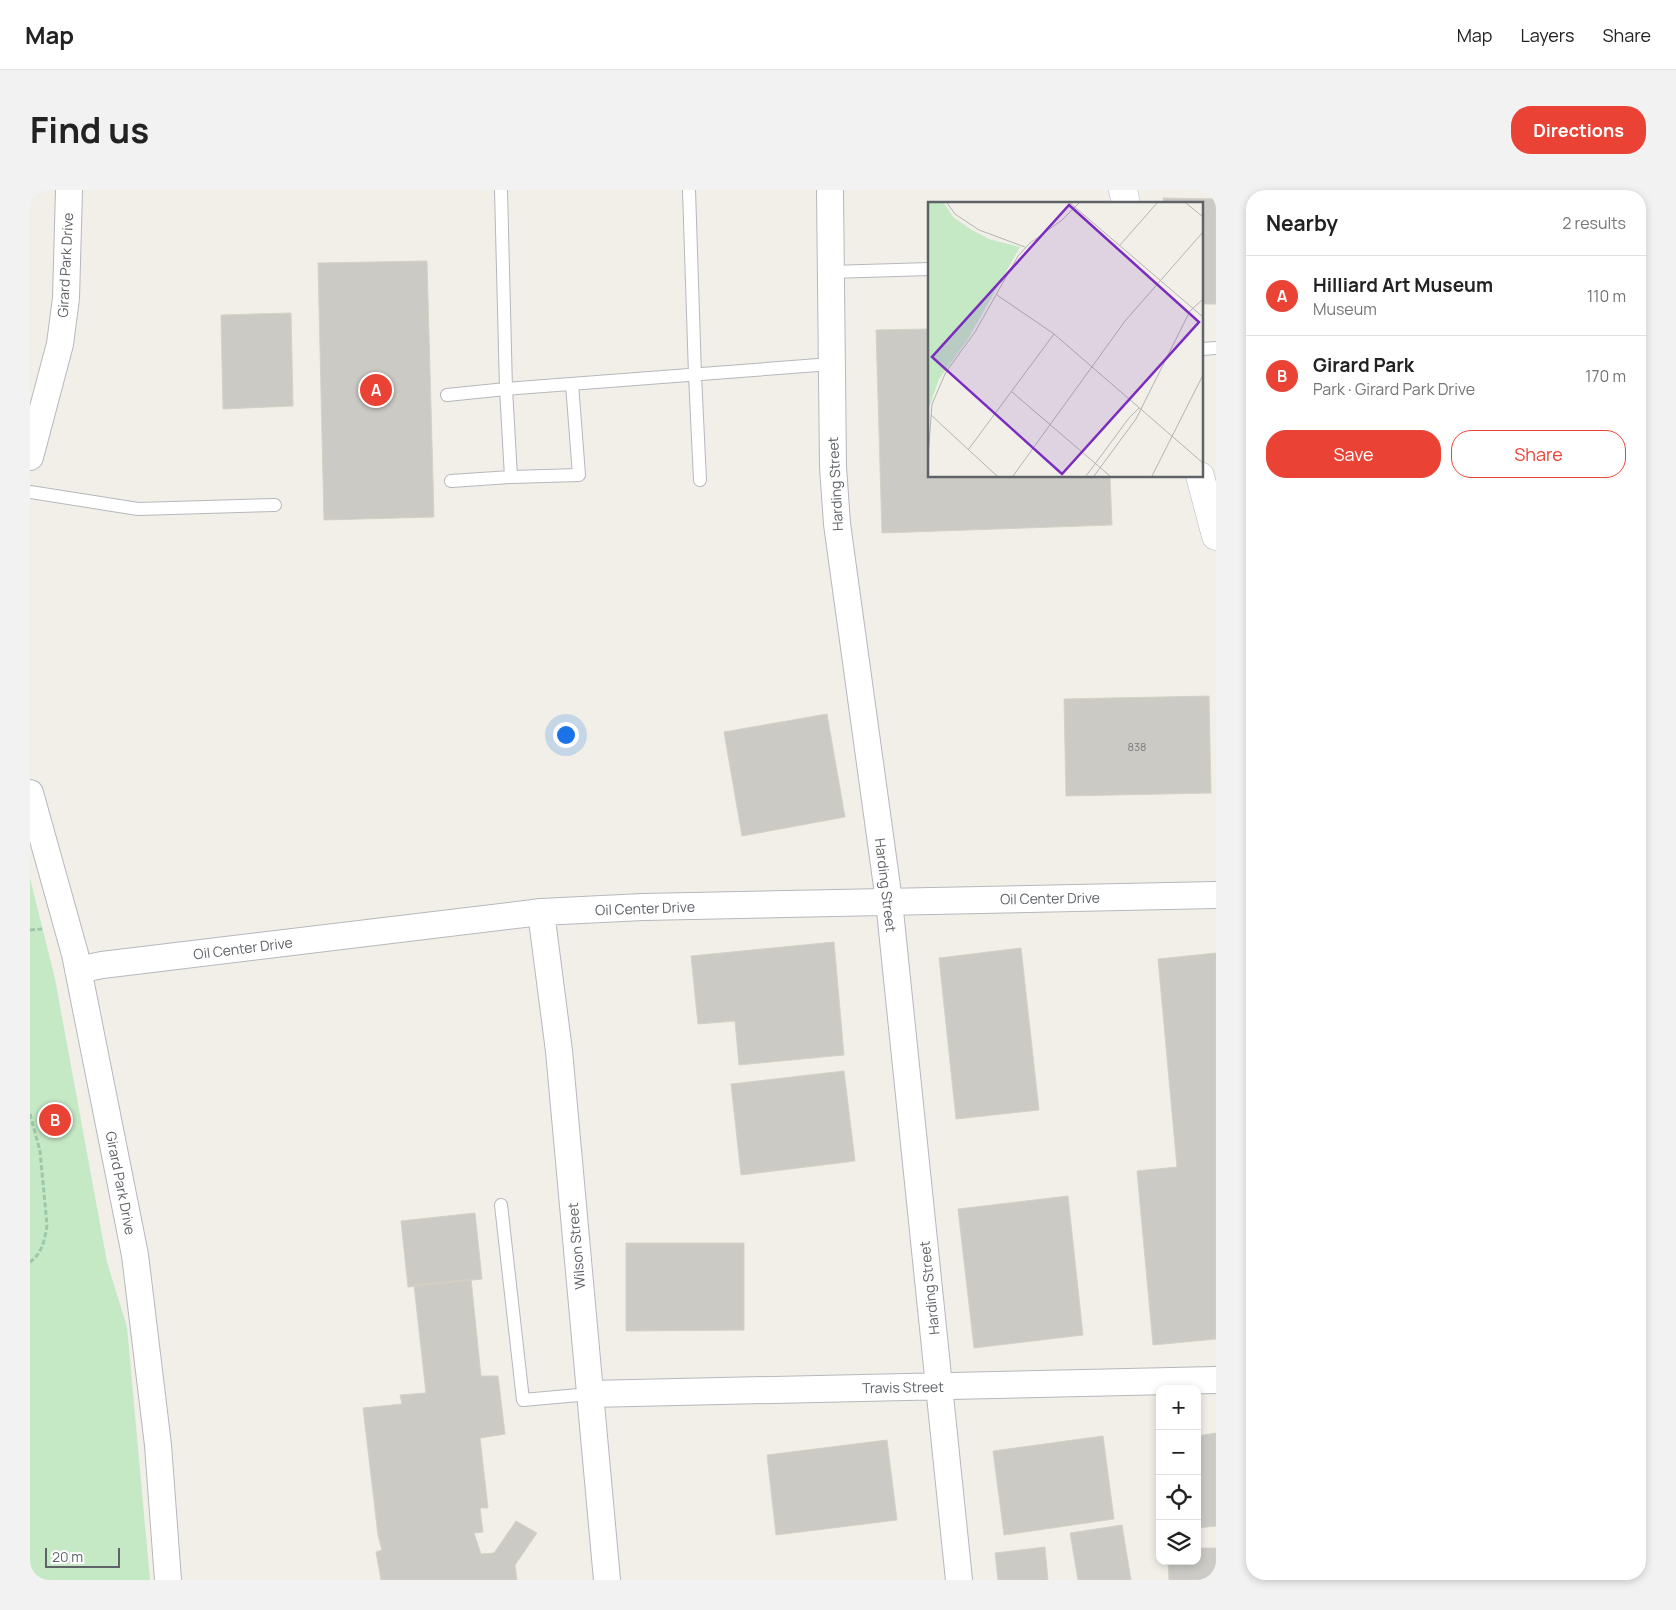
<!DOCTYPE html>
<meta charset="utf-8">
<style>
:root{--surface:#fff;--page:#f2f2f2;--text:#222;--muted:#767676;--line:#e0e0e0;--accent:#ea4335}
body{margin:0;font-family:Manrope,sans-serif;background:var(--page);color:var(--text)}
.controls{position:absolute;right:15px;bottom:15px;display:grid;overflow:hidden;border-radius:10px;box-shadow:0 2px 8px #0003}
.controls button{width:45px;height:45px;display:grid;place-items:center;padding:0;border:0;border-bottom:1px solid var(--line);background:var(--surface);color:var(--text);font:25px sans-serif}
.scale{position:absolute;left:15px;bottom:12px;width:75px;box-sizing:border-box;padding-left:5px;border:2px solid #5f6368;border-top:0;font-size:14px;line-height:18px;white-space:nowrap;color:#5f6368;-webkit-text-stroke:4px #fff;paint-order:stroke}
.you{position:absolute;left:535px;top:544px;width:18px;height:18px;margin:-12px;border:4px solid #fff;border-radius:50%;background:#1a73e8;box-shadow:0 0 0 8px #1a73e833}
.badge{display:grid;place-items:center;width:32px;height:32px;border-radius:50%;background:var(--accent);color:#fff;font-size:16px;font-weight:700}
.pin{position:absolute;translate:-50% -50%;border:2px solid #fff;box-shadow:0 1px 5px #0006}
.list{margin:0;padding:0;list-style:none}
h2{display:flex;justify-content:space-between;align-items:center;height:65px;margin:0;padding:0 20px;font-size:21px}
h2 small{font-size:16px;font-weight:400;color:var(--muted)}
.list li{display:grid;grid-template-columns:32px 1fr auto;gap:15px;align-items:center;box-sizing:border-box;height:80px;padding:0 20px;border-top:1px solid var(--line)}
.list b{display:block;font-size:19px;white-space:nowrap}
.list p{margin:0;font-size:16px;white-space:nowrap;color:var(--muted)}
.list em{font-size:16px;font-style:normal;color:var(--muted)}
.actions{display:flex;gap:10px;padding:15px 20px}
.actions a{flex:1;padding:11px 0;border:1px solid var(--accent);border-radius:20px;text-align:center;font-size:18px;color:var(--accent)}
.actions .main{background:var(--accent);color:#fff}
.icon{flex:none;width:28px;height:28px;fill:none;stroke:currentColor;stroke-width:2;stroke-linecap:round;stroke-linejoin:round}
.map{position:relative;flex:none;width:1186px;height:1390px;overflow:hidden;border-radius:20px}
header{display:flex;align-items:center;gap:30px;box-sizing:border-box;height:70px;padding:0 25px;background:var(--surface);border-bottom:1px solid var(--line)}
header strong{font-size:24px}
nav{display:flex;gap:28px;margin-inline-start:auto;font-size:18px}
.intro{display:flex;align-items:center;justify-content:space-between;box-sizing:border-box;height:120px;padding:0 30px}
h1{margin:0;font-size:35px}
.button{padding:12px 22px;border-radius:20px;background:var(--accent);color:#fff;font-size:18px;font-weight:700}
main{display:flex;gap:30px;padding:0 30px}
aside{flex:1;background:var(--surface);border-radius:20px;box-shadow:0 2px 8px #0003}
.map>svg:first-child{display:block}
.green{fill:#c5e8c5}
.building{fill:#cccac5;stroke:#d6d1c6}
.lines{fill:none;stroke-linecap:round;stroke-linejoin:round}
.lane-casing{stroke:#b5b8bc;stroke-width:14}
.street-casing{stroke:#b5b8bc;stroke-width:28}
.secondary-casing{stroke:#b6babf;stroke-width:29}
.path{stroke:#9cc7a9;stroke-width:3;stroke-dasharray:5 2.5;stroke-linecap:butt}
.lane{stroke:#fff;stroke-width:12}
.street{stroke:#fff;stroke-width:26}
.secondary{stroke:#fff;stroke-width:28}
.labels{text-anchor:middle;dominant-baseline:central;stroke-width:4.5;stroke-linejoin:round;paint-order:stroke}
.number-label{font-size:11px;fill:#7a7d7f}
.street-label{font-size:14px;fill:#5f6368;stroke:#fff}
.inset-road{fill:none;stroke:#b3b3b1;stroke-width:1}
.view{fill:#7b2cbf;fill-opacity:0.15;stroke:#7b2cbf;stroke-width:2.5}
.inset-edge{fill:none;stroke:#5f6368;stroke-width:2.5}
</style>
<header>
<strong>Map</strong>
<nav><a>Map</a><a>Layers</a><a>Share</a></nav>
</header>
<div class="intro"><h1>Find us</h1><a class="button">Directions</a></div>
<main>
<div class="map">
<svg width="1186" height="1390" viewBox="0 0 1186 1390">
<rect width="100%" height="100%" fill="#f1efe8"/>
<path class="green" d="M0 688 25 789 77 1072 97 1137 120 1390H0Z"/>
<path class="building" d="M1133 8 1186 9V114H1172V14H1134Z
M397 71 404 327 294 330 288 73Z
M261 123 263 216 193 219 191 125Z
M900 139V286H1080L1082 335 852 343 846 140Z
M1179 506 1181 603 1036 606 1034 509Z
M797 524 815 627 712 646 694 542Z
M804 752 814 865 709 875 705 831 668 834 661 766Z
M991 758 1009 920 926 929 909 768Z
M1186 763V1149L1123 1155 1107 981 1147 977 1128 769Z
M814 881 825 971 711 985 701 894Z
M1038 1006 1053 1145 944 1158 928 1019Z
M445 1023 452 1089 378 1097 371 1031Z
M596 1053H714V1140L596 1141Z
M441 1089 451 1186H468L475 1244 450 1248 458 1318H450L453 1342 444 1343 451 1364 464 1363 486 1331 507 1343 485 1375 487 1390H351L346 1362 352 1360 348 1345 333 1218 372 1214 370 1205 396 1203 384 1095Z
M1186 1243V1336L1167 1338V1246Z
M1073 1246 1084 1329 974 1345 963 1261Z
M857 1250 867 1330 746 1345 737 1265Z
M1092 1335 1101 1390H1048L1040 1343Z
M1015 1357 1018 1390H968L965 1363Z
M1167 1358H1186V1390H1139L1138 1371H1167Z"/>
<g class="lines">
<defs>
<path id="lane" d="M471 0 476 199 801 174
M659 0 665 185 670 290
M800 82 900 79
M1172 159 1186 158
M417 205 476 199 481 287 549 285 542 194
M421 291 481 287
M0 302 108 319 245 315
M471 1015 493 1210 560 1204"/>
<path id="street" d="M800 0 803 277 807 334 859 711 929 1390
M0 267 30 154 36 108 39 0
M0 603 45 764 105 1065 128 1255 138 1390
M511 722 529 861 577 1390
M48 780 72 775 511 722 613 717 1186 705
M560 1204 1186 1190"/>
<path id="secondary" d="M1093 0 1096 14
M1170 286 1186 346"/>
</defs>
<use href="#lane" class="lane-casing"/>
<use href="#street" class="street-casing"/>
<use href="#secondary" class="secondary-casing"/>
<path class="path" d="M0 740 12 739
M0 924 10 961 17 1035C15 1049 12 1064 0 1072"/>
<use href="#lane" class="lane"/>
<use href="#street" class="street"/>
<use href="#secondary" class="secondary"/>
</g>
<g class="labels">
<g class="number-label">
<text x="1107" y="556">838</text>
</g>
<g class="street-label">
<text transform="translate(35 75) rotate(-87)">Girard Park Drive</text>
<text transform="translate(805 294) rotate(-93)">Harding Street</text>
<text transform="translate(856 695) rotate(83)">Harding Street</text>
<text transform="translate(1020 708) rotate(-1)">Oil Center Drive</text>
<text transform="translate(615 718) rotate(-2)">Oil Center Drive</text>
<text transform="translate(213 758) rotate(-7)">Oil Center Drive</text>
<text transform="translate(91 993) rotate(79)">Girard Park Drive</text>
<text transform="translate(546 1056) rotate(-95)">Wilson Street</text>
<text transform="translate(899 1098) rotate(-96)">Harding Street</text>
<text transform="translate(873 1197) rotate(-1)">Travis Street</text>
</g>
</g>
<g transform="translate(898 12)">
<rect width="275" height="275" fill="#f1efe8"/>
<path d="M0 1H16L25 15 44 28 61 37 92 45 40 137 11 177 0 209Z" fill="#c5e8c5"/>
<path class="inset-road" d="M19 1 27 12 51 28 97 45M142 1 275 115M258 1 275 15M192 43 229 1M69 93 126 132 275 261M84 190 182 274M3 213 69 274M40 248 126 132M0 255 4 202 18 170 47 130 90 54 102 41 134 18 151 1M85 274 197 119 275 30M158 274 201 216 211 206M166 274 208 217 262 109 275 97M224 274 275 173"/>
<path class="view" d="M141 3 271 120 134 272 4 155Z"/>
<rect width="275" height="275" class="inset-edge"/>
</g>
</svg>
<div class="controls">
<button>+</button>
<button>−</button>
<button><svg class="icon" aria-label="locate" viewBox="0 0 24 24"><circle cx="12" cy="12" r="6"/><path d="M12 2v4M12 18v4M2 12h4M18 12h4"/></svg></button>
<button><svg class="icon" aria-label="layers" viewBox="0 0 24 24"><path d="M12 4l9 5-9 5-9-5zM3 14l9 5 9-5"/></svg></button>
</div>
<div class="scale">20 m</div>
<div class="you"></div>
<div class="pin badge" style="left:346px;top:200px">A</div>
<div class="pin badge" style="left:25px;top:930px">B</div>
</div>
<aside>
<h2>Nearby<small>2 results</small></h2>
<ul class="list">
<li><span class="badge">A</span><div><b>Hilliard Art Museum</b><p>Museum</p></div><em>110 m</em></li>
<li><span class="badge">B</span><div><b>Girard Park</b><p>Park · Girard Park Drive</p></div><em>170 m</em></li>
</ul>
<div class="actions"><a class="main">Save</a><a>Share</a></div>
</aside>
</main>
